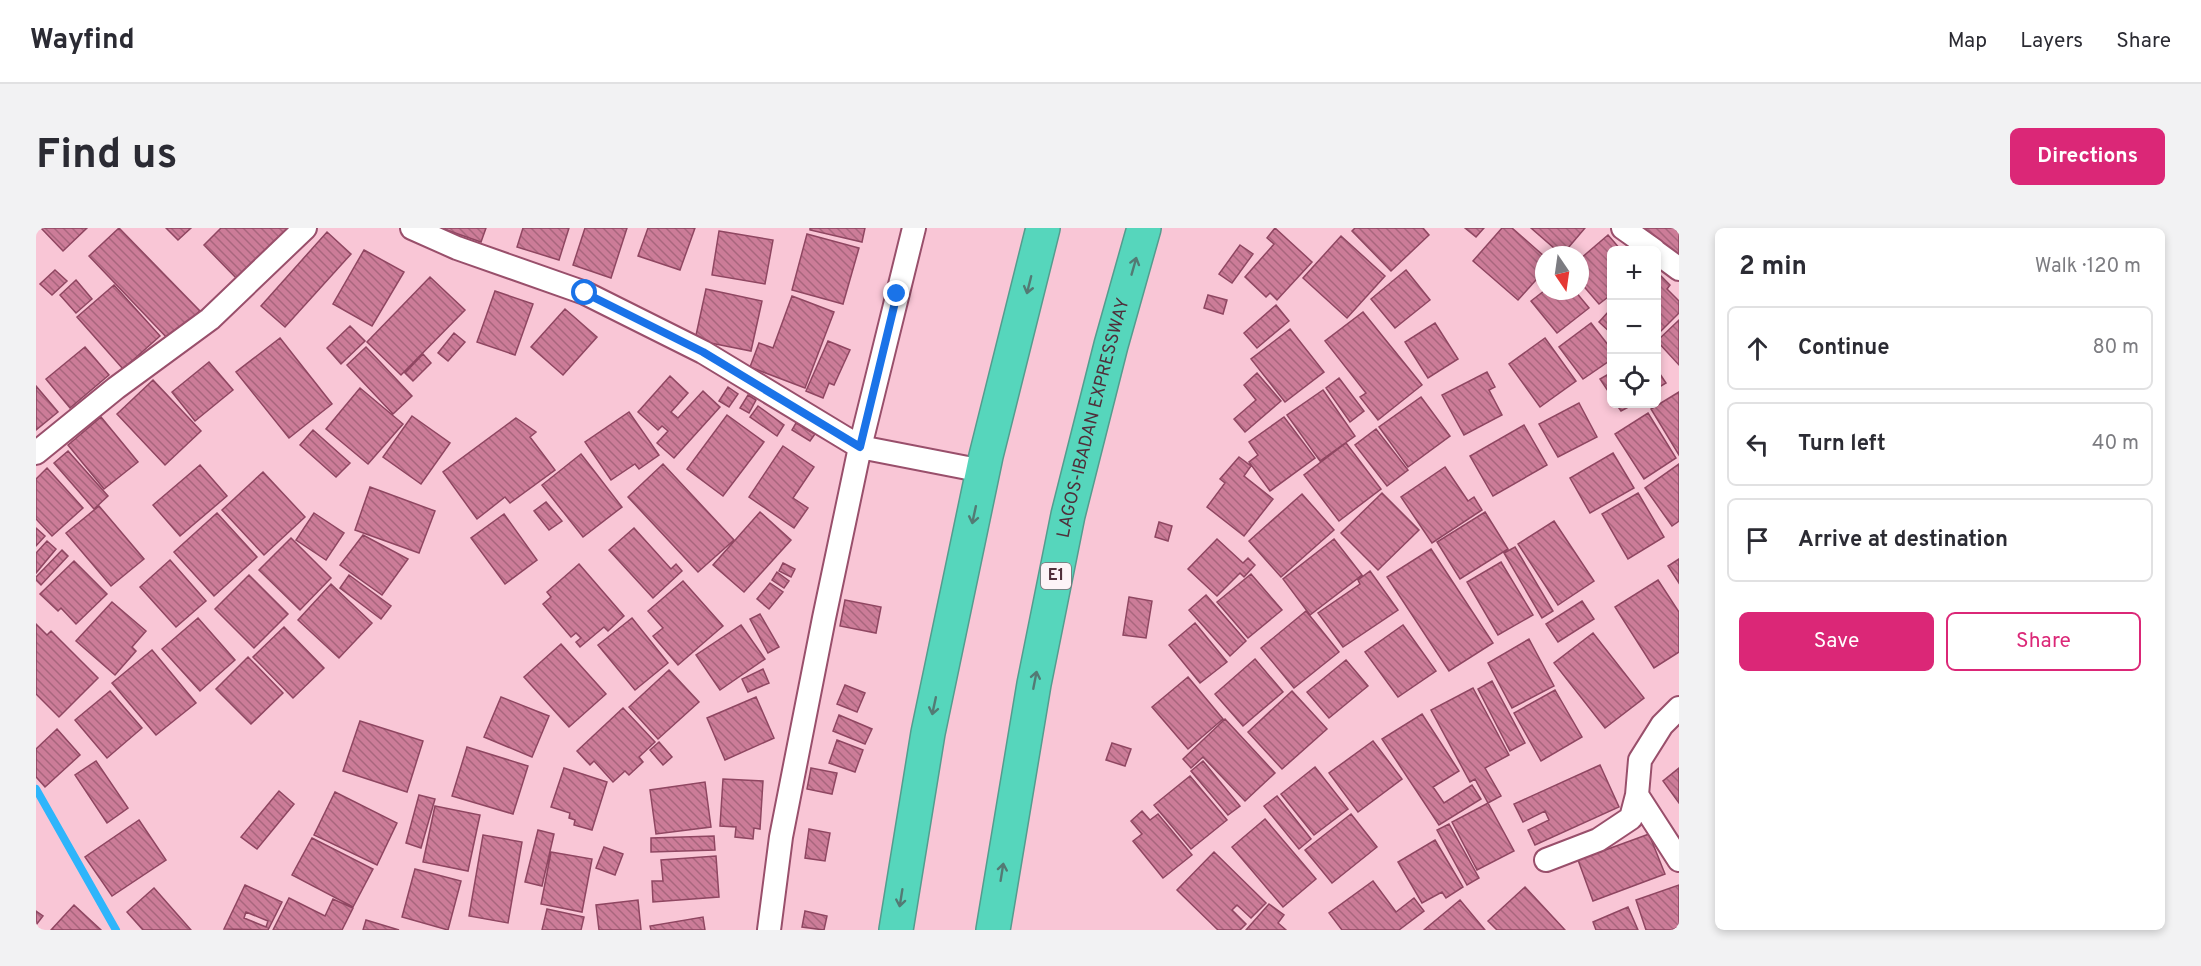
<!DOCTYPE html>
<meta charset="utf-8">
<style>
:root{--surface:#fff;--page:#f2f2f3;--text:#2b2b33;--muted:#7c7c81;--line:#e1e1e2;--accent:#db2777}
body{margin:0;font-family:Overpass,sans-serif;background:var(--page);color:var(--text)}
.controls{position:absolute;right:18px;top:18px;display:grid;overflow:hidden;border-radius:9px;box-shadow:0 3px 9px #0003}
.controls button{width:54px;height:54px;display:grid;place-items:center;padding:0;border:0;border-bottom:2px solid var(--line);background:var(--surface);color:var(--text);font:30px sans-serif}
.compass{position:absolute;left:1499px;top:18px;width:54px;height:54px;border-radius:50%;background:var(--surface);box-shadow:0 3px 9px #0003;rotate:167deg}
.stop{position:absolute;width:18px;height:18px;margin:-14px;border:4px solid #1a73e8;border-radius:50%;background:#fff}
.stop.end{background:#1a73e8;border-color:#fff;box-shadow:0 2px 6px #0008}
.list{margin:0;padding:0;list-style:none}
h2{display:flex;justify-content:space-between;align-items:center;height:78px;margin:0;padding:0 24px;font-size:26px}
h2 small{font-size:20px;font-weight:400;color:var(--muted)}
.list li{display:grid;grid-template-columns:39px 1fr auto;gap:18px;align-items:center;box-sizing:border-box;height:84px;margin:0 12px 12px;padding:0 12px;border:2px solid var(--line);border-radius:9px}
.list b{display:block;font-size:22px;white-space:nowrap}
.list em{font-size:20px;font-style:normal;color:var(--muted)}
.actions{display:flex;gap:12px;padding:18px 24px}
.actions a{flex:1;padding:14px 0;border:2px solid var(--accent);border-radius:9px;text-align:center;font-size:21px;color:var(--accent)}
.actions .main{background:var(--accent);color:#fff}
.icon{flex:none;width:33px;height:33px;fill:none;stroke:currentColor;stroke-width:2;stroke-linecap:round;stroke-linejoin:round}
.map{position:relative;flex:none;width:1643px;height:702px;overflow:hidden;border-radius:9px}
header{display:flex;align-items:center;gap:36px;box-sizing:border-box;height:84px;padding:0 30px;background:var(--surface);border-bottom:2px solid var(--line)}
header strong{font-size:28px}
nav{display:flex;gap:33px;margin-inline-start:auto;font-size:21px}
.intro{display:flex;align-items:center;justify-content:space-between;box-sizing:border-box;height:144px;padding:0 36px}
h1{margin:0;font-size:42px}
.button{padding:15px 27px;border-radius:9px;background:var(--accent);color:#fff;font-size:21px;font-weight:700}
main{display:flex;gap:36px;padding:0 36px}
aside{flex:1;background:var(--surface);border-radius:9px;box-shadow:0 3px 9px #0003}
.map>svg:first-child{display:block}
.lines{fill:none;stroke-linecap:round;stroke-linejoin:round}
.stream{stroke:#2eb5fb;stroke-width:8}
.building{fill:url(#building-back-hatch);stroke:#8f4661;stroke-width:1.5;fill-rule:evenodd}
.street-casing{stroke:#994f6b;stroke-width:26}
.highway-casing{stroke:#549c8e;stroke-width:36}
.street{stroke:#fff;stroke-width:22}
.highway{stroke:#56d6bc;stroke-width:33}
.oneway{stroke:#537a74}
.route{stroke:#1a73e8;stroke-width:8}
.labels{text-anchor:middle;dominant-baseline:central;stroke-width:5;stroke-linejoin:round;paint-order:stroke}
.shield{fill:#fdf4f7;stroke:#846a73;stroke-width:1.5}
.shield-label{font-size:16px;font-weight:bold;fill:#502f3a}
.street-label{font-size:18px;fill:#502f3a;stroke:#fdf4f7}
</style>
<header>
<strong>Wayfind</strong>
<nav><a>Map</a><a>Layers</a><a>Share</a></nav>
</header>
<div class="intro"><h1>Find us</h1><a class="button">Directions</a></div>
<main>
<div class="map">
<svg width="1643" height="702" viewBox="0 0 1643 702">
<defs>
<pattern id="building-back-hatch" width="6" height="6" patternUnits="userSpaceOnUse" patternTransform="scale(1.5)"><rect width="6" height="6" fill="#cc7c98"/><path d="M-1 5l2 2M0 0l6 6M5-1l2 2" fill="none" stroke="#a8667d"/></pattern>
</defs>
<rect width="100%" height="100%" fill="#f9c6d6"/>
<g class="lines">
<path class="stream" d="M0 561 80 702"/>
</g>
<path class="building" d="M5 0H51L27 23Z
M83 0 164 83 133 112 53 28Z
M130 0H155L142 12Z
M185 0H255L202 52 168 17Z
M405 0H450L445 14Z
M487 0H533L523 32 481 19Z
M549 0H591L575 50 537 37Z
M612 0H659L644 42 602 28Z
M774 0H829L826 14 774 2Z
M1239 0 1276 34 1241 72 1234 65 1230 69 1209 49 1238 16 1231 10Z
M1319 0H1387L1393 7 1355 43 1316 3Z
M1429 0H1448L1440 9Z
M1466 0H1476L1508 28V43L1482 72 1437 33Z
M1495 0H1549L1526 27Z
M1606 0H1643V27Z
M683 3 737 12 729 56 676 47Z
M291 4 315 26 249 99 225 78Z
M771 6 823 20 807 76 756 62Z
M1572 7 1585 22H1576V66L1563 76 1544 54V31Z
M1305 8 1349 48 1311 90 1267 50Z
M1204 17 1217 26 1196 55 1183 46Z
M328 22 368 44 336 98 297 76Z
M19 42 31 53 16 67 4 56Z
M1370 42 1394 72 1359 100 1335 71Z
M1620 43 1634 57 1631 61 1643 73V85L1620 108Z
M394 49 429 82 365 147 331 114Z
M40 52 56 71 40 85 24 67Z
M78 57 124 108 87 141 41 89Z
M670 61 726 73 715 123 659 112Z
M459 63 497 76 479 127 441 114Z
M1508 63H1539L1553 80 1521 105 1495 73Z
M1172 67 1191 72 1187 86 1168 80Z
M756 68 798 84 769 160 714 139 723 115 737 120Z
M1240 77 1253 93 1221 120 1208 105Z
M529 81 561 109 527 147 495 119Z
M1574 82 1576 83V106L1563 94Z
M1327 84 1386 157 1342 192 1324 169 1330 165 1289 113Z
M1643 92V137L1621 113Z
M1399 95 1422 131 1392 150 1369 114Z
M1555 95 1576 122V131L1547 151 1523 119Z
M314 98 329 113 305 136 291 120Z
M1254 101 1288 144 1249 174 1215 131Z
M418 105 429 114 412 133 402 125Z
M244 110 296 176 253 210 200 144Z
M1509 110 1540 153 1504 179 1473 136Z
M792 113 814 122 798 157 793 155 787 170 770 163Z
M49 119 73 147 34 180 10 151Z
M330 119 376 168 357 186 311 137Z
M387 126 395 135 377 153 369 145Z
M173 134 197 162 159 193 136 164Z
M1620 140 1630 155 1620 161Z
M1451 144 1459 159 1453 162 1466 187 1428 207 1406 167Z
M1576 144V169L1564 151Z
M1221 145 1245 173 1209 204 1198 191 1220 172 1208 157Z
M634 148 652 165 635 184 642 190 667 163 684 179 638 230 621 215 632 203 626 198 622 202 602 184Z
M1303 150 1328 183 1314 194 1290 160Z
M117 152 165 203 129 237 81 186Z
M0 158 22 184 0 202Z
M692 159 702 166 693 179 683 173Z
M324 160 367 196 332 236 290 201Z
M1287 162 1319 208 1284 233 1251 187Z
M1643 164V227L1615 181Z
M712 167 720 172 713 185 704 180Z
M1385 169 1414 208 1372 239 1343 199Z
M1543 175 1561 209 1522 229 1503 196Z
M1580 176H1598L1585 183Z
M722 178 748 197 741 208 714 189Z
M593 184 623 227 603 241 599 236 575 252 549 214Z
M1612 185 1640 230 1608 251 1579 206Z
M691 187 728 214 687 268 651 241Z
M376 188 414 215 385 256 347 229Z
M65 189 102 234 68 261 32 217Z
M1248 189 1279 230 1234 263 1213 234 1222 227 1213 214Z
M480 190 500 204 494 209 519 242 474 275 469 269 441 291 407 244Z
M760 195 779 206 774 213 756 202Z
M1488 197 1511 237 1457 268 1434 228Z
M1340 201 1372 242 1351 258 1319 217Z
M277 202 314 235 300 249 264 217Z
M1310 215 1345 261 1303 293 1268 247Z
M747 218 778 239 757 270 772 280 758 300 713 269Z
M32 223 72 268 58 281 18 235Z
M1577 225 1598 260 1554 285 1534 250Z
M545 226 586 279 547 309 506 257Z
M1203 229 1215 238 1208 248 1237 271 1208 308 1171 279 1189 255 1184 251Z
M627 236 698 312 662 344 592 269Z
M1643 236V293L1636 298 1609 260Z
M164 237 191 268 144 308 117 277Z
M1409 239 1432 273 1438 269 1446 282 1396 315 1365 269Z
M11 240 47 280 16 308 0 291V251Z
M227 244 269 289 228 327 186 282Z
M334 259 399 283 383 325 319 302Z
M1346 265 1383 302 1342 342 1305 305Z
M1602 265 1628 309 1592 331 1566 286Z
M1266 266 1298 302 1245 349 1213 313Z
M510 274 526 293 513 302 498 283Z
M63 278 108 331 75 358 30 305Z
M724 284 755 312 708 364 677 337Z
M1449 284 1472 321 1424 351 1401 314Z
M181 285 221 329 178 368 138 324Z
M278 285 308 305 290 332 260 312Z
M468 286 501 332 469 356 435 310Z
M1518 293 1558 353 1522 377 1482 316Z
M1123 294 1136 298 1132 313 1119 309Z
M0 300 9 308 0 318Z
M598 300 635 341 640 336 646 343 617 370 573 322Z
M327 307 372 331 346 367 304 337Z
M255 310 295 350 264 382 223 342Z
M1181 311 1207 335 1212 330 1219 337 1208 349 1204 345 1181 368 1152 341Z
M1298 311 1326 347 1274 387 1247 351Z
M11 313 20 321 0 345V325Z
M1479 319 1517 383 1506 390 1468 325Z
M1395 321 1457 415 1413 443 1351 349Z
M26 322 32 328 5 357 0 352V349Z
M1643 331V355L1632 338Z
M134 332 170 373 140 399 104 359Z
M38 333 71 366 40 396 25 380 22 383 4 366Z
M1465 334 1497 387 1462 407 1431 354Z
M747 335 759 341 755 349 743 343Z
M543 336 588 388 572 403 568 399 544 419 540 414 545 410 540 405 535 409 507 376 515 369 511 364Z
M1334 343 1362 382 1307 419 1282 385 1324 356 1322 352Z
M741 344 753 353 748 360 736 352Z
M1215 346 1246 382 1212 410 1181 374Z
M213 347 252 386 218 420 179 381Z
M313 347 355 378 345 391 304 360Z
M1622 352 1643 384V424L1618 440 1579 379Z
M647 353 687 398 642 437 617 408 627 400 612 383Z
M734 355 747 364 733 381 721 371Z
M295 356 336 395 303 430 262 392Z
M1170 367 1210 413 1194 428 1153 382Z
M1093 369 1116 373 1110 410 1087 407Z
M809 372 845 379 840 405 804 398Z
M1546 373 1558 391 1522 414 1510 396Z
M76 374 110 403 96 419 100 423 79 447 40 413Z
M1270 383 1303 424 1258 460 1225 420Z
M724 386 743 419 732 425 714 391Z
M162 390 199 432 164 463 126 421Z
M596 390 632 435 599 462 562 417Z
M1159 395 1191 434 1164 455 1133 417Z
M0 396 11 407 15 403 62 450 23 489 0 466Z
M705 397 729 431 684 462 660 427Z
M1367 397 1400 443 1362 469 1329 424Z
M248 399 288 440 257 470 217 429Z
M1557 405 1608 470 1569 500 1518 435Z
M1493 411 1518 458 1476 480 1452 435Z
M525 416 570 466 533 499 488 449Z
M116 422 160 475 120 507 76 455Z
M212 429 247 465 215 496 180 461Z
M1219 431 1247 464 1207 498 1179 466Z
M1310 432 1332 458 1293 490 1271 464Z
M727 441 733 455 712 464 706 451Z
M633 442 663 474 622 511 593 479Z
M1152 449 1187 491 1152 521 1116 479Z
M1456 453 1489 515 1474 523 1442 461Z
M809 457 829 465 821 484 801 476Z
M1437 460 1473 527 1449 540 1465 568 1452 575 1439 551 1434 554 1395 482Z
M1519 462 1546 509 1505 533 1478 485Z
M74 463 106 500 71 530 39 492Z
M1256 463 1291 501 1246 541 1212 504Z
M465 469 513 488 496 529 448 509Z
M720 469 738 510 689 532 671 490Z
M587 480 619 514 603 529 607 534 593 547 589 543 577 554 558 533 554 537 541 523Z
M1386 486 1423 543 1397 559 1408 575 1436 557 1445 571 1403 597 1346 511Z
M803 487 836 501 829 516 797 503Z
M1189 491 1239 545 1209 573 1167 529 1155 540 1147 531Z
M324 493 387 513 371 564 307 543Z
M21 501 44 527 9 559 0 549V521Z
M801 512 827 522 819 544 793 535Z
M1337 513 1366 551 1322 584 1293 545Z
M623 514 636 529 627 537 614 522Z
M1076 515 1095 521 1089 538 1070 532Z
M431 519 492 538 477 586 416 568Z
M60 533 92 580 71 595 39 547Z
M1167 533 1204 578 1192 587 1155 543Z
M1564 537 1583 579 1499 617 1492 602 1513 592 1509 583 1487 594 1478 576Z
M1279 539 1312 581 1278 607 1245 566Z
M528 540 571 554 556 602 538 597 539 592 533 590 534 585 515 579Z
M775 540 801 545 796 566 771 561Z
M1643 540V575L1627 553Z
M1154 548 1191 592 1155 621 1118 577Z
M687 551 727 553 724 601 718 600 717 611 699 609 700 599 684 598Z
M669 554 675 599 620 606 614 562Z
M243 563 258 576 221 621 205 609Z
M299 564 361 595 341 637 278 607Z
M383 567 399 571 385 620 370 615Z
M1241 568 1275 611 1263 621 1228 578Z
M1452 575 1478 623 1441 642 1416 594Z
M399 578 444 587 432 643 387 634Z
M1106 583 1114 592 1122 586 1156 627 1127 650 1097 613 1106 606 1095 593Z
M1315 586 1341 619 1296 655 1269 622Z
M1229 591 1280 651 1247 679 1196 619Z
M103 592 130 632 76 668 49 629Z
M1413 596 1443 650 1431 657 1401 602Z
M773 601 794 605 789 633 769 630Z
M502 602 518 606 506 658 489 654Z
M1613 606 1629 646 1557 673 1542 632Z
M447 607 486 614 472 695 433 688Z
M678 608 679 622 615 624V610Z
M276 610 337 641 317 679 256 647Z
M1399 612 1427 659 1410 670 1406 664 1386 675 1362 634Z
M568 619 587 626 579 647 560 640Z
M515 624 556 631 546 684 505 676Z
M1178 624 1230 675 1215 690 1201 677 1196 682 1210 696 1204 702H1182L1141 662Z
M680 628 683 669 617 674 616 653H627L625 632Z
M379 641 425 653 412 702 366 689Z
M1337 653 1360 684 1378 670 1388 683 1363 702H1306L1293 685Z
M209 657 246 674 232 702 188 701ZM210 684 232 693 230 699 208 690Z
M1643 657V699L1636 702H1610L1600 672Z
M1489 659 1529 702H1461L1452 693Z
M118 660 155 702H107L91 684Z
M253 670 289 688 297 671 317 680 306 702H237Z
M602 672 605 702H563L560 677Z
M1424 672 1449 702H1388Z
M1233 676 1248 687 1242 695 1250 702H1210Z
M38 677 65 702H15Z
M1592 679 1602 702H1560L1557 694Z
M511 681 548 689 545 702H506Z
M0 683 7 688 0 697Z
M769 683 791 688 788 702 766 699Z
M667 689 669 702H615L614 698Z
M330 692 363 702H327Z"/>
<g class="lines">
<defs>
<path id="street" d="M376 0 421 20 549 65 667 124 824 219 947 243
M1587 0 1618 22
M1620 24 1643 41
M0 225 80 160 174 91 269 0
M1601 567 1643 632
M1510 632 1562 612 1595 590 1601 567 1604 532 1626 497 1643 480
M733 702 745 609 788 390 824 219 878 0"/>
<g id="highway">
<path d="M860 702 892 505 950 228 1007 0"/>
<path id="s1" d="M957 702 998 456 1032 287 1075 117 1108 0"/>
</g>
</defs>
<use href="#street" class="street-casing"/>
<use href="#highway" class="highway-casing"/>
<use href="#street" class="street"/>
<use href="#highway" class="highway"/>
</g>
<defs><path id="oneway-shaft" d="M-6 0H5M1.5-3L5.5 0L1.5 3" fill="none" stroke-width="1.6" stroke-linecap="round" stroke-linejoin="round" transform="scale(1.5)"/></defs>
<g class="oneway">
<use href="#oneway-shaft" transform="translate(1098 38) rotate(-74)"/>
<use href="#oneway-shaft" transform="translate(993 57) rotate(104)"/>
<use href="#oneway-shaft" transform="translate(938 287) rotate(102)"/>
<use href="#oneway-shaft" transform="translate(999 452) rotate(-79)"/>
<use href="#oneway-shaft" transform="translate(898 478) rotate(102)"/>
<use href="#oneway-shaft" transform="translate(966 644) rotate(-81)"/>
<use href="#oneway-shaft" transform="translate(865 670) rotate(99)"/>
</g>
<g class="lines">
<path class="route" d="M549 65 667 124 824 219 861 66"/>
</g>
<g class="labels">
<rect class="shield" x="1005" y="335" width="30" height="26" rx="4.5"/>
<g class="shield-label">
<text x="1020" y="348">E1</text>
</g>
<g class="street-label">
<text stroke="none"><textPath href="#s1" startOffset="522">LAGOS-IBADAN EXPRESSWAY</textPath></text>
</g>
</g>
</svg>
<div class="controls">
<button>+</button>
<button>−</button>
<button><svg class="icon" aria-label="locate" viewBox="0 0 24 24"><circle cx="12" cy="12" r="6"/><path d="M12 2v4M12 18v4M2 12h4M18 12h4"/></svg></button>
</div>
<svg class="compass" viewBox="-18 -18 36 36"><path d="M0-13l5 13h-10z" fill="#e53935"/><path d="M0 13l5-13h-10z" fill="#7c7c81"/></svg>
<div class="stop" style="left:549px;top:65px"></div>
<div class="stop end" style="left:861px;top:66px"></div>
</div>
<aside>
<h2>2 min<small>Walk · 120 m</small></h2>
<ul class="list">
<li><svg class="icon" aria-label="ahead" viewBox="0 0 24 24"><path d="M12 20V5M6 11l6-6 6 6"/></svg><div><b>Continue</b></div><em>80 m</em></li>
<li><svg class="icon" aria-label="left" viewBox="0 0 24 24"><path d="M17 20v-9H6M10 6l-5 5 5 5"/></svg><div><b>Turn left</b></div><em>40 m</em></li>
<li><svg class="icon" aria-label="arrive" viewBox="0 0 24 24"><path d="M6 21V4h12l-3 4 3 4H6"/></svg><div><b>Arrive at destination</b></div></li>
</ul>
<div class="actions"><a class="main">Save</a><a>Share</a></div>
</aside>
</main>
